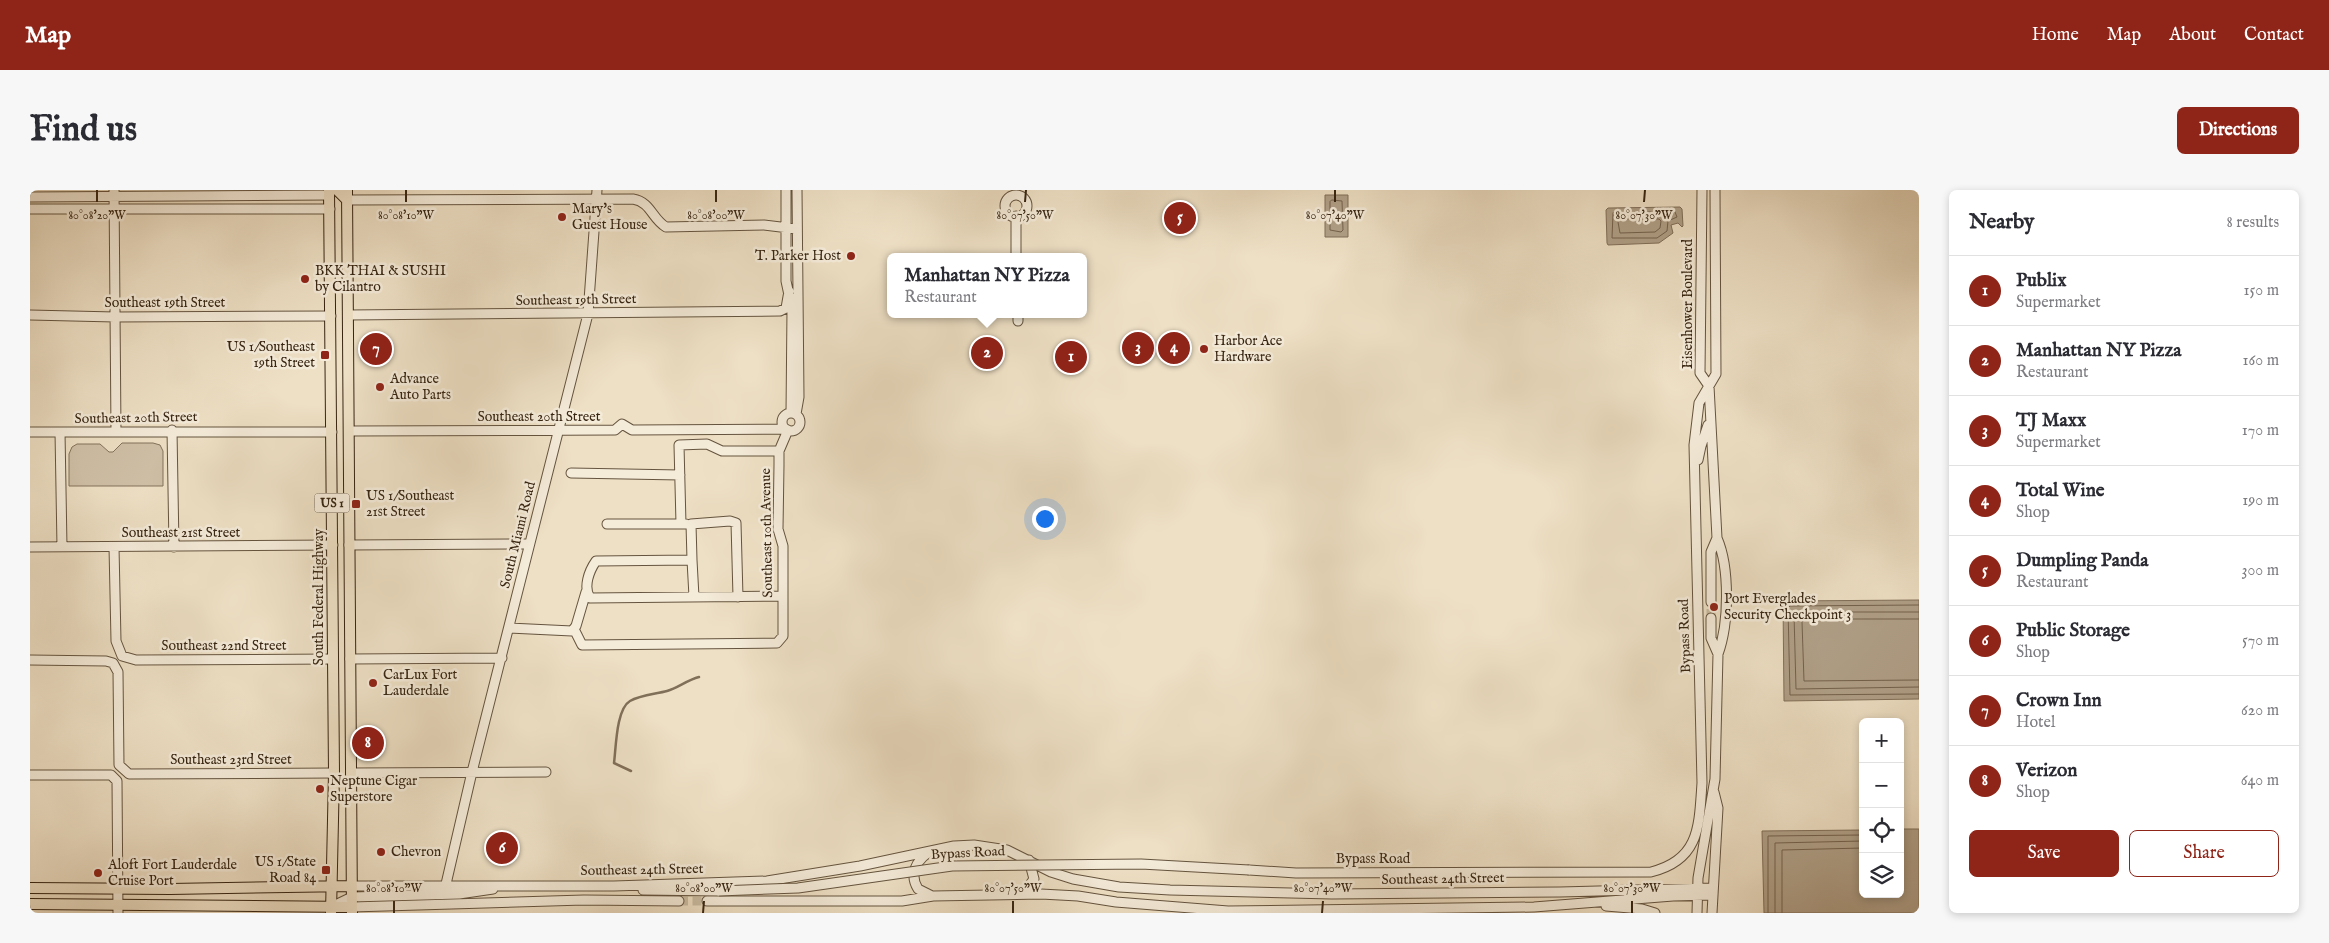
<!DOCTYPE html>
<meta charset="utf-8">
<style>
:root{--surface:#fff;--page:#f7f7f7;--text:#2b2b33;--muted:#7c7c81;--line:#e1e1e2;--accent:#8f2418}
body{margin:0;font-family:"IM FELL English",serif;background:var(--page);color:var(--text)}
.controls{position:absolute;right:15px;bottom:15px;display:grid;overflow:hidden;border-radius:8px;box-shadow:0 2px 8px #0003}
.controls button{width:45px;height:45px;display:grid;place-items:center;padding:0;border:0;border-bottom:1px solid var(--line);background:var(--surface);color:var(--text);font:25px sans-serif}
.you{position:absolute;left:1014px;top:328px;width:18px;height:18px;margin:-12px;border:4px solid #fff;border-radius:50%;background:#1a73e8;box-shadow:0 0 0 8px #1a73e833}
.badge{display:grid;place-items:center;width:32px;height:32px;border-radius:50%;background:var(--accent);color:#fff;font-size:16px;font-weight:700}
.pin{position:absolute;translate:-50% -50%;border:2px solid #fff;box-shadow:0 1px 5px #0006}
.popup{position:absolute;left:857px;top:63px;width:200px;height:65px;box-sizing:border-box;display:grid;place-content:center;border-radius:8px;background:var(--surface);filter:drop-shadow(0 1px 4px #0005);font-size:16px;white-space:nowrap;color:var(--muted)}
.popup b{font-size:19px;color:var(--text)}
.popup::after{content:'';position:absolute;left:50%;top:100%;margin-left:-10px;border:10px solid transparent;border-top-color:var(--surface)}
.list{margin:0;padding:0;list-style:none}
h2{display:flex;justify-content:space-between;align-items:center;height:65px;margin:0;padding:0 20px;font-size:21px}
h2 small{font-size:16px;font-weight:400;color:var(--muted)}
.list li{display:grid;grid-template-columns:32px 1fr auto;gap:15px;align-items:center;box-sizing:border-box;height:70px;padding:0 20px;border-top:1px solid var(--line)}
.list b{display:block;font-size:19px;white-space:nowrap}
.list p{margin:0;font-size:16px;white-space:nowrap;color:var(--muted)}
.list em{font-size:16px;font-style:normal;color:var(--muted)}
.actions{display:flex;gap:10px;padding:15px 20px}
.actions a{flex:1;padding:11px 0;border:1px solid var(--accent);border-radius:8px;text-align:center;font-size:18px;color:var(--accent)}
.actions .main{background:var(--accent);color:#fff}
.icon{flex:none;width:28px;height:28px;fill:none;stroke:currentColor;stroke-width:2;stroke-linecap:round;stroke-linejoin:round}
.map{position:relative;flex:none;width:1889px;height:723px;overflow:hidden;border-radius:8px}
header{display:flex;align-items:center;gap:30px;box-sizing:border-box;height:70px;padding:0 25px;background:var(--accent);color:#fff}
header strong{font-size:24px}
nav{display:flex;gap:28px;margin-inline-start:auto;font-size:18px}
.intro{display:flex;align-items:center;justify-content:space-between;box-sizing:border-box;height:120px;padding:0 30px}
h1{margin:0;font-size:35px}
.button{padding:12px 22px;border-radius:8px;background:var(--accent);color:#fff;font-size:18px;font-weight:700}
main{display:flex;gap:30px;padding:0 30px}
aside{flex:1;background:var(--surface);border-radius:8px;box-shadow:0 2px 8px #0003}
.map>svg:first-child{display:block}
.green{fill:#cfc0a7;stroke:#83725c}
.water{fill:#b0a088;stroke:#806f59}
.lines{fill:none;stroke-linecap:round;stroke-linejoin:round}
.shore{stroke:#74624d;stroke-width:1}
.stream{stroke:#806f59;stroke-width:2.5}
.minor-tunnel{stroke:#c9bba1;stroke-width:9;stroke-dasharray:9 4.5;stroke-linecap:butt}
.minor-casing{stroke:#65543f;stroke-width:11}
.major-casing{stroke:#372512;stroke-width:12}
.minor{stroke:#f4ebd9;stroke-width:9}
.major{stroke:#eee0c5;stroke-width:10}
.minor-bridge-casing{stroke:#65543f;stroke-width:11;stroke-linecap:butt}
.minor-bridge{stroke:#f4ebd9;stroke-width:9}
.ticks{fill:none;stroke:#372512;stroke-width:2}
.poi-dot{fill:#8f2418;stroke:#f4ebd9;stroke-width:2}
.labels{text-anchor:middle;dominant-baseline:central;stroke-width:5;stroke-linejoin:round;paint-order:stroke}
.shield{fill:#f4ebd9;stroke:#70604e;stroke-width:1}
.shield-label{font-size:12px;font-weight:bold;fill:#372512}
.poi-label{font-size:14px;fill:#372512;stroke:#f4ebd9;text-anchor:start}
.street-label{font-size:14px;fill:#372512;stroke:#f4ebd9}
.ticks-label{font-size:12px;text-anchor:middle;fill:#372512;stroke:#f4ebd9;stroke-width:5;stroke-linejoin:round;paint-order:stroke}
</style>
<header>
<strong>Map</strong>
<nav><a>Home</a><a>Map</a><a>About</a><a>Contact</a></nav>
</header>
<div class="intro"><h1>Find us</h1><a class="button">Directions</a></div>
<main>
<div class="map">
<svg width="1889" height="723" viewBox="0 0 1889 723">
<rect width="100%" height="100%" fill="#eee0c5"/>
<filter id="stains"><feTurbulence type="fractalNoise" baseFrequency=".004" numOctaves="4"/><feColorMatrix values="0 0 0 0 .2 0 0 0 0 .09 0 0 0 0 .02 0 0 0 .5 -.17"/></filter>
<radialGradient id="worn" r=".72"><stop offset=".6" stop-color="#630" stop-opacity="0"/><stop offset="1" stop-color="#630" stop-opacity=".3"/></radialGradient>
<path class="green" d="M92 253H123L130 255 133 261V296H39V264L42 257 47 254H70L79 262H83Z"/>
<path class="water" d="M1295 5H1318V47H1295Z
M1650 17 1652 19 1653 36 1652 37 1648 33 1641 35 1643 43 1629 53 1578 55 1577 53 1576 20 1578 18Z
M1889 410V509L1754 511 1753 411Z
M1870 639H1889V723H1734L1732 641 1833 640V704H1870Z"/>
<g class="lines">
<path class="shore" d="M1302 10 1312 11 1313 40 1311 42 1300 40V12Z
M1645 22 1647 27 1638 31 1637 41 1627 48H1582L1583 23Z
M1590 29H1629L1631 31 1630 38 1625 42 1590 43 1588 32Z
M1889 415 1760 416 1758 418 1760 505 1889 504
M1889 422H1767L1764 424 1766 499 1889 497
M1889 429H1774L1772 432 1774 491 1889 490
M1738 723V646L1833 645
M1745 723V653L1833 651
M1752 723V660L1833 658"/>
<path class="stream" d="M601 581 584 573C586 559 586 519 600 511 610 505 626 504 637 501 648 498 657 490 669 487"/>
<path class="minor-tunnel" d="M1681 428V412
M649 711H677"/>
<defs>
<path id="minor" d="M84 0 86 241
M756 0V91L762 119 761 223
M975 16a11 11 0 1 1 22 0a11 11 0 1 1-22 0Z
M0 7 299 5
M317 10 603 9C621 12 622 29 636 37L734 35 767 39
M0 19H300
M986 26V67
M988 124V131
M0 125 85 127 301 126
M318 125 750 121 756 118 759 101
M752 232a9 9 0 1 1 18 0a9 9 0 1 1-18 0Z
M766 224 769 207 767 0
M142 240 144 357
M319 241 585 240 592 234 602 240 756 239
M0 242H302
M30 242 32 357
M1668 270 1671 256 1678 235
M541 283 650 285
M577 334H656
M651 334 649 255 677 254 692 261H749
M319 355 499 354
M0 357 303 355
M84 357 86 451 92 466 106 470 303 469
M662 370 664 407
M708 407 706 333 700 331 661 334 662 370 566 371C559 381 553 397 560 408L752 406
M1681 412V362L1687 348
M1681 428V448L1688 464
M479 438 542 441 546 436 556 402
M544 439 552 455 747 453 753 446V356L748 339 749 275V261L758 240
M320 469 472 468
M0 470 76 471 83 473 88 482 89 575 99 584 304 583
M321 583 516 582
M0 585H81L87 591 88 723
M899 662C886 671 879 684 888 699L902 706
M1219 680 1266 683 1621 682C1670 670 1669 636 1672 593L1664 255 1669 213 1686 184 1685 0
M416 694 442 582 558 124 567 0
M322 696H584L737 691 830 676 924 656 944 655 977 660 1021 682 1043 689 1089 697 1140 700 1302 704 1530 702 1682 698
M613 700 689 701
M993 704 1004 689 999 670
M677 711H872L903 706 1011 704 1048 706 1086 712 1198 721 1504 717 1643 706 1682 705
M1576 716 1612 719 1625 723
M301 717 322 707 429 704 463 699
M322 717 554 710 649 711
M1667 723 1668 688 1685 589 1688 464C1699 434 1700 378 1687 348L1679 196 1670 183 1672 0
M1682 723 1688 618 1684 602"/>
<path id="major" d="M299 0 304 583 301 723
M307 0 317 10
M317 0 322 723
M0 698 140 699 322 696
M0 714 322 717"/>
</defs>
<use href="#minor" class="minor-casing"/>
<use href="#major" class="major-casing"/>
<use href="#minor" class="minor"/>
<use href="#major" class="major"/>
<defs>
<path id="minor-bridge" d="M689 701 768 698 922 676 1111 674 1219 680"/>
</defs>
<use href="#minor-bridge" class="minor-bridge-casing"/>
<use href="#minor-bridge" class="minor-bridge"/>
</g>
<path class="ticks" d="M67 12V0M376 12V0M686 12V0M995 12 996 0M1305 12V0M1614 12 1615 0M364 723V711M673 723 674 711M983 723V711M1292 723 1293 711M1602 723V711"/>
<g class="poi-dot">
<circle cx="532" cy="27" r="5"/>
<circle cx="821" cy="66" r="5"/>
<circle cx="275" cy="89" r="5"/>
<circle cx="1174" cy="159" r="5"/>
<rect x="290" y="160" width="10" height="10" rx="2.5"/>
<circle cx="350" cy="197" r="5"/>
<rect x="321" y="309" width="10" height="10" rx="2.5"/>
<circle cx="1684" cy="417" r="5"/>
<circle cx="343" cy="493" r="5"/>
<circle cx="290" cy="599" r="5"/>
<circle cx="351" cy="662" r="5"/>
<rect x="291" y="675" width="10" height="10" rx="2.5"/>
<circle cx="68" cy="683" r="5"/>
</g>
<g class="labels">
<rect class="shield" x="284.5" y="303.5" width="35" height="19" rx="4"/>
<g class="shield-label">
<text x="302" y="313">US 1</text>
</g>
<g class="poi-label">
<text x="542" y="19">Mary's<tspan x="542" dy="16">Guest House</tspan></text>
<text x="811" y="66" text-anchor="end">T. Parker Host</text>
<text x="285" y="81">BKK THAI &amp; SUSHI<tspan x="285" dy="16">by Cilantro</tspan></text>
<text x="1184" y="151">Harbor Ace<tspan x="1184" dy="16">Hardware</tspan></text>
<text x="285" y="157" text-anchor="end">US 1/Southeast<tspan x="285" dy="16">19th Street</tspan></text>
<text x="360" y="189">Advance<tspan x="360" dy="16">Auto Parts</tspan></text>
<text x="336" y="306">US 1/Southeast<tspan x="336" dy="16">21st Street</tspan></text>
<text x="1694" y="409">Port Everglades<tspan x="1694" dy="16">Security Checkpoint 3</tspan></text>
<text x="353" y="485">CarLux Fort<tspan x="353" dy="16">Lauderdale</tspan></text>
<text x="300" y="591">Neptune Cigar<tspan x="300" dy="16">Superstore</tspan></text>
<text x="361" y="662">Chevron</text>
<text x="286" y="672" text-anchor="end">US 1/State<tspan x="286" dy="16">Road 84</tspan></text>
<text x="78" y="675">Aloft Fort Lauderdale<tspan x="78" dy="16">Cruise Port</tspan></text>
</g>
<g class="street-label">
<text transform="translate(546 110) rotate(-1)">Southeast 19th Street</text>
<text x="135" y="113">Southeast 19th Street</text>
<text transform="translate(1658 114) rotate(-90)">Eisenhower Boulevard</text>
<text x="509" y="227">Southeast 20th Street</text>
<text transform="translate(106 228) rotate(-1)">Southeast 20th Street</text>
<text x="151" y="343">Southeast 21st Street</text>
<text transform="translate(737 343) rotate(-91)">Southeast 10th Avenue</text>
<text transform="translate(488 345) rotate(-76)">South Miami Road</text>
<text transform="translate(289 407) rotate(-90)">South Federal Highway</text>
<text transform="translate(1655 446) rotate(-92)">Bypass Road</text>
<text x="194" y="456">Southeast 22nd Street</text>
<text x="201" y="570">Southeast 23rd Street</text>
<text transform="translate(938 663) rotate(-3)">Bypass Road</text>
<text x="1343" y="669">Bypass Road</text>
<text transform="translate(612 680) rotate(-1)">Southeast 24th Street</text>
<text transform="translate(1413 689) rotate(-1)">Southeast 24th Street</text>
</g>
</g>
<g class="ticks-label">
<text x="67" y="29">80°08'20"W</text>
<text x="376" y="29">80°08'10"W</text>
<text x="686" y="29">80°08'00"W</text>
<text x="995" y="29">80°07'50"W</text>
<text x="1305" y="29">80°07'40"W</text>
<text x="1614" y="29">80°07'30"W</text>
<text x="364" y="702">80°08'10"W</text>
<text x="674" y="702">80°08'00"W</text>
<text x="983" y="702">80°07'50"W</text>
<text x="1293" y="702">80°07'40"W</text>
<text x="1602" y="702">80°07'30"W</text>
</g>
<rect width="100%" height="100%" filter="url(#stains)"/>
<rect width="100%" height="100%" fill="url(#worn)"/>
</svg>
<div class="controls">
<button>+</button>
<button>−</button>
<button><svg class="icon" aria-label="locate" viewBox="0 0 24 24"><circle cx="12" cy="12" r="6"/><path d="M12 2v4M12 18v4M2 12h4M18 12h4"/></svg></button>
<button><svg class="icon" aria-label="layers" viewBox="0 0 24 24"><path d="M12 4l9 5-9 5-9-5zM3 14l9 5 9-5"/></svg></button>
</div>
<div class="you"></div>
<div class="pin badge" style="left:1041px;top:167px">1</div>
<div class="pin badge" style="left:957px;top:163px">2</div>
<div class="popup"><b>Manhattan NY Pizza</b>Restaurant</div>
<div class="pin badge" style="left:1108px;top:158px">3</div>
<div class="pin badge" style="left:1144px;top:158px">4</div>
<div class="pin badge" style="left:1150px;top:28px">5</div>
<div class="pin badge" style="left:472px;top:658px">6</div>
<div class="pin badge" style="left:346px;top:159px">7</div>
<div class="pin badge" style="left:338px;top:553px">8</div>
</div>
<aside>
<h2>Nearby<small>8 results</small></h2>
<ul class="list">
<li><span class="badge">1</span><div><b>Publix</b><p>Supermarket</p></div><em>150 m</em></li>
<li><span class="badge">2</span><div><b>Manhattan NY Pizza</b><p>Restaurant</p></div><em>160 m</em></li>
<li><span class="badge">3</span><div><b>TJ Maxx</b><p>Supermarket</p></div><em>170 m</em></li>
<li><span class="badge">4</span><div><b>Total Wine</b><p>Shop</p></div><em>190 m</em></li>
<li><span class="badge">5</span><div><b>Dumpling Panda</b><p>Restaurant</p></div><em>300 m</em></li>
<li><span class="badge">6</span><div><b>Public Storage</b><p>Shop</p></div><em>570 m</em></li>
<li><span class="badge">7</span><div><b>Crown Inn</b><p>Hotel</p></div><em>620 m</em></li>
<li><span class="badge">8</span><div><b>Verizon</b><p>Shop</p></div><em>640 m</em></li>
</ul>
<div class="actions"><a class="main">Save</a><a>Share</a></div>
</aside>
</main>
